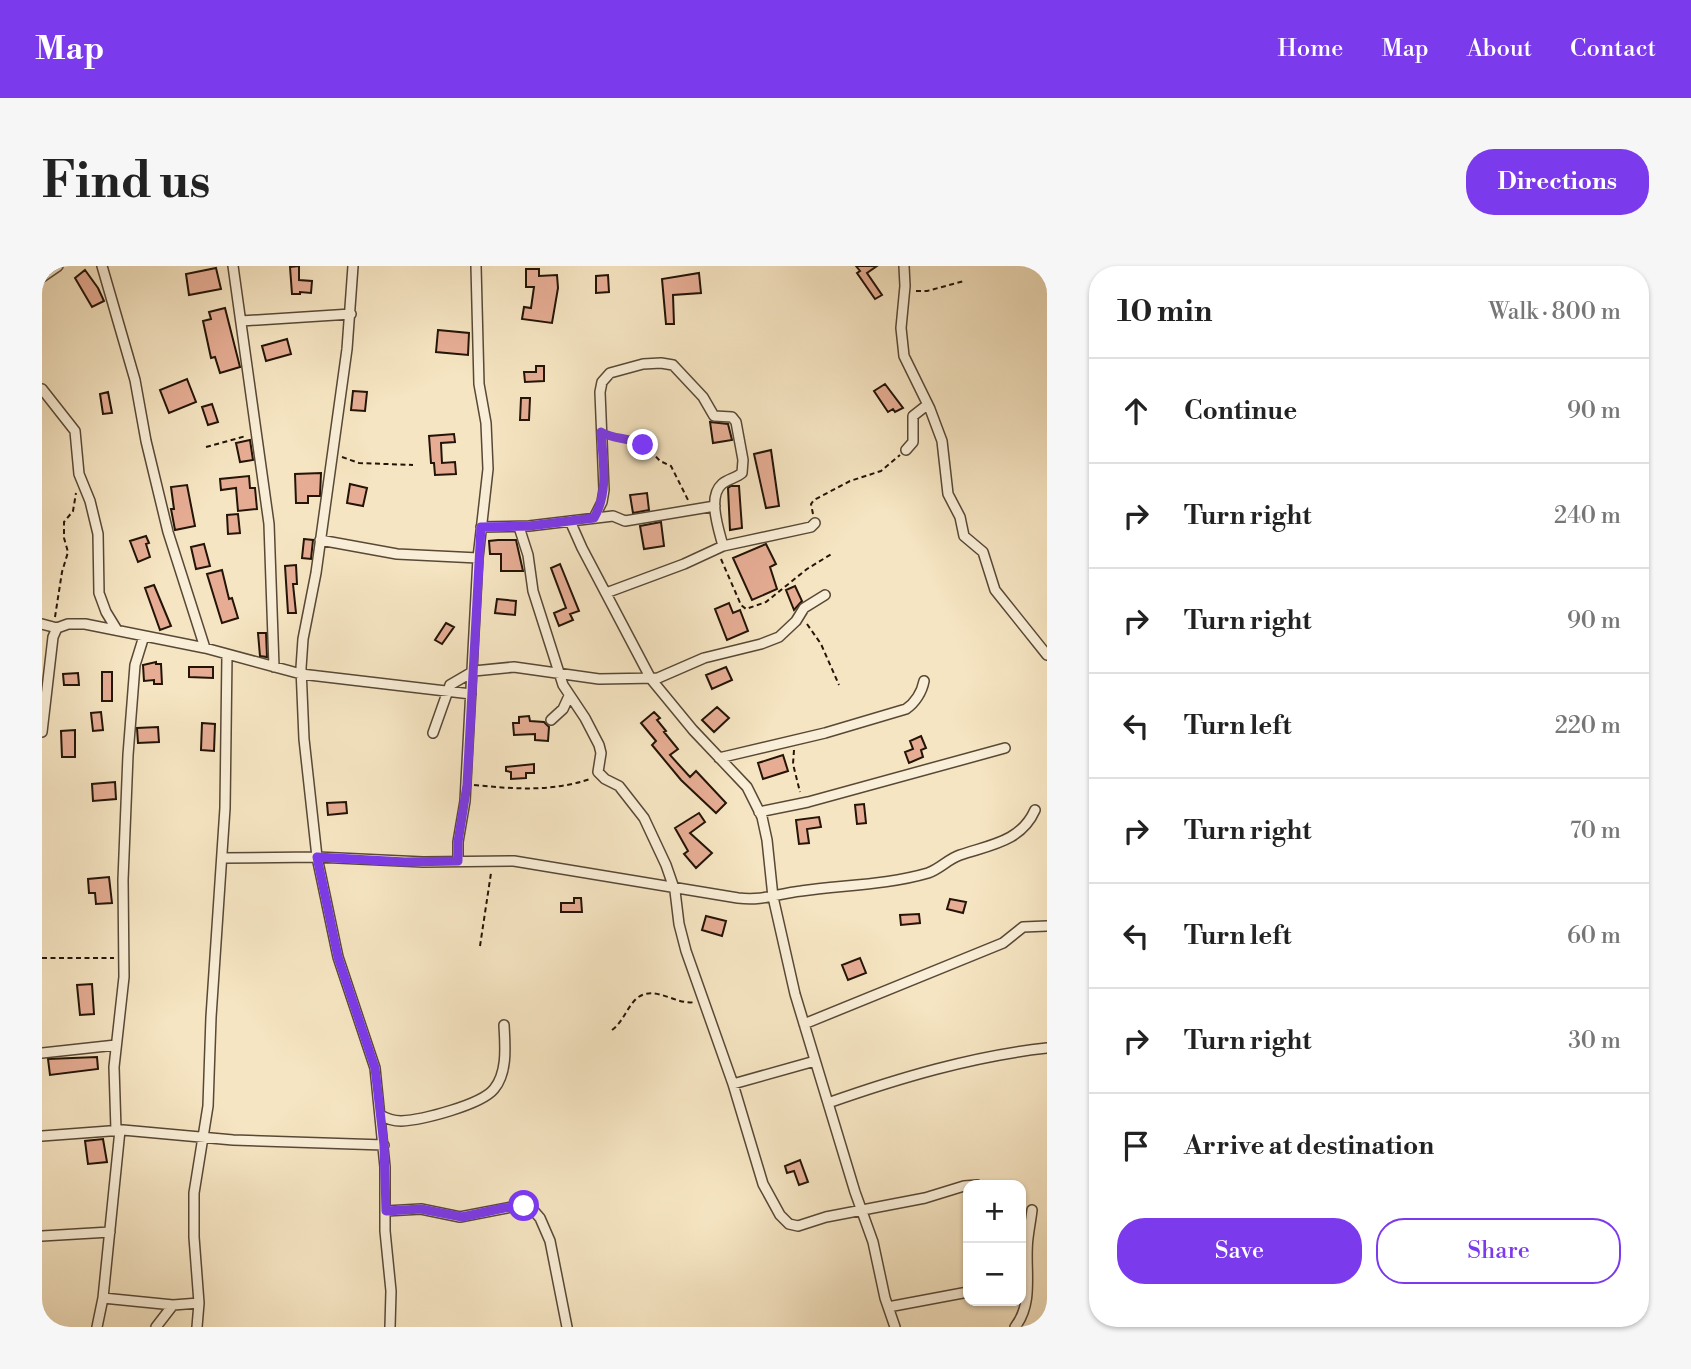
<!DOCTYPE html>
<meta charset="utf-8">
<style>
:root{--surface:#fff;--page:#f6f6f6;--text:#222;--muted:#767676;--line:#e0e0e0;--accent:#7c3aed}
body{margin:0;font-family:"Libre Bodoni",serif;background:var(--page);color:var(--text)}
.controls{position:absolute;right:21px;bottom:21px;display:grid;overflow:hidden;border-radius:14px;box-shadow:0 2px 5px #0004}
.controls button{width:63px;height:63px;display:grid;place-items:center;padding:0;border:0;border-bottom:2px solid var(--line);background:var(--surface);color:var(--text);font:35px sans-serif}
.stop{position:absolute;width:21px;height:21px;margin:-16px;border:5px solid #7c3aed;border-radius:50%;background:#fff}
.stop.end{background:#7c3aed;border-color:#fff;box-shadow:0 2px 7px #0008}
.list{margin:0;padding:0;list-style:none}
h2{display:flex;justify-content:space-between;align-items:center;height:91px;margin:0;padding:0 28px;font-size:30px}
h2 small{font-size:23px;font-weight:400;color:var(--muted)}
.list li{display:grid;grid-template-columns:46px 1fr auto;gap:21px;align-items:center;box-sizing:border-box;height:105px;padding:0 28px;border-top:2px solid var(--line)}
.list b{display:block;font-size:26px;white-space:nowrap}
.list em{font-size:23px;font-style:normal;color:var(--muted)}
.actions{display:flex;gap:14px;padding:21px 28px}
.actions a{flex:1;padding:16px 0;border:2px solid var(--accent);border-radius:28px;text-align:center;font-size:24px;color:var(--accent)}
.actions .main{background:var(--accent);color:#fff}
.icon{flex:none;width:38px;height:38px;fill:none;stroke:currentColor;stroke-width:2;stroke-linecap:round;stroke-linejoin:round}
.map{position:relative;flex:none;width:1005px;height:1061px;overflow:hidden;border-radius:28px}
header{display:flex;align-items:center;gap:42px;box-sizing:border-box;height:98px;padding:0 35px;background:var(--accent);color:#fff}
header strong{font-size:33px}
nav{display:flex;gap:38px;margin-inline-start:auto;font-size:24px}
.intro{display:flex;align-items:center;justify-content:space-between;box-sizing:border-box;height:168px;padding:0 42px}
h1{margin:0;font-size:49px}
.button{padding:18px 32px;border-radius:28px;background:var(--accent);color:#fff;font-size:24px;font-weight:700}
main{display:flex;gap:42px;padding:0 42px}
aside{flex:1;background:var(--surface);border-radius:28px;box-shadow:0 2px 5px #0004}
.map>svg:first-child{display:block}
.building{fill:#e6ad94;stroke:#231407;stroke-width:2}
.lines{fill:none;stroke-linecap:round;stroke-linejoin:round}
.minor-casing{stroke:#584836;stroke-width:12}
.path{stroke:#231407;stroke-width:2;stroke-dasharray:5 3.5;stroke-linecap:butt}
.minor{stroke:#f9eed7;stroke-width:9}
.route{stroke:#7c3aed;stroke-width:9}
</style>
<header>
<strong>Map</strong>
<nav><a>Home</a><a>Map</a><a>About</a><a>Contact</a></nav>
</header>
<div class="intro"><h1>Find us</h1><a class="button">Directions</a></div>
<main>
<div class="map">
<svg width="1005" height="1061" viewBox="0 0 1005 1061">
<rect width="100%" height="100%" fill="#f6e5c2"/>
<filter id="stains"><feTurbulence type="fractalNoise" baseFrequency=".00286" numOctaves="4"/><feColorMatrix values="0 0 0 0 .2 0 0 0 0 .09 0 0 0 0 .02 0 0 0 .5 -.17"/></filter>
<radialGradient id="worn" r=".72"><stop offset=".6" stop-color="#630" stop-opacity="0"/><stop offset="1" stop-color="#630" stop-opacity=".3"/></radialGradient>
<path class="building" d="M257 0V14L270 15 269 27 258 26V28H250L248 1Z
M814 0H835L825 7 840 29 833 33 815 7 818 5Z
M174 2 179 23 147 29 144 8Z
M484 3H497V10L515 9 516 22 510 57 480 53 482 41 489 42 492 21H484Z
M43 4 56 22 62 35 50 41 33 12Z
M657 7 659 27 631 29 632 58H624L620 13Z
M566 9 567 26 554 27V10Z
M183 42 198 101 178 107 173 91 169 92 161 55 169 53 167 46Z
M396 64 427 67 426 89 394 86Z
M245 73 249 88 224 95 220 80Z
M494 100H502V115L483 116 482 106H494Z
M145 113 154 136 127 147 118 124Z
M843 118 861 142 853 146 851 143 846 146 832 125Z
M311 125 325 126 323 145 309 144Z
M66 126 70 147 61 148 58 128Z
M479 132H488L487 154H478Z
M170 138 176 156 166 159 160 141Z
M668 156 686 158 690 174 671 177Z
M412 168 413 176 399 177 400 197 413 196 414 208 393 209 392 197H389L387 170Z
M208 174 211 194 198 196 194 177Z
M729 184 737 240 724 242 712 188Z
M279 207 278 230H266V237H254L253 208Z
M207 210 208 222H213L215 243 196 245 194 222 179 224 178 213Z
M308 218 325 222 321 240 305 237Z
M145 219 153 260 133 264 129 243H132L129 221Z
M689 220H697L700 262 688 264 686 222Z
M605 227 607 244 591 247 588 229Z
M196 248 198 267 186 268 185 249Z
M619 256 622 280 602 283 598 260Z
M104 270 107 277 104 278 108 291 96 296 88 275Z
M262 273 271 274 269 293 260 292Z
M456 274H474L481 305H459V288H448L447 275Z
M162 278 168 300 154 303 149 281Z
M724 278 734 298 728 301 735 323 710 334 691 292Z
M518 298 537 345 528 348 531 354 517 360 512 347 524 342 509 302Z
M254 299 255 318H251L254 347H246L243 300Z
M180 304 187 333 190 332 196 352 180 357 165 308Z
M112 319 129 360 118 364 103 322Z
M753 320 760 335 752 344 744 324Z
M455 333 474 335 473 349 453 347Z
M687 337 691 347 698 344 706 365 685 374 673 343Z
M404 357 412 361 400 378 393 374Z
M216 367H224L225 391 218 390Z
M114 396V398H119L120 418H112V414L102 415 101 399Z
M147 401H171V412L147 411Z
M684 401 690 414 670 423 664 409Z
M60 406H70V435H60Z
M36 407 37 419H22L21 408Z
M675 441 687 452 672 466 660 454Z
M59 446 61 464 51 465 49 447Z
M612 446 618 452 615 454 624 465 622 466 636 483 628 489 648 511 654 505 684 537 674 547 639 514 610 479 614 475 599 457Z
M487 450 488 455 502 456 507 461 506 475 493 474V468L472 469 471 457H477V451Z
M160 457 173 458 172 485 159 484Z
M116 461 117 476 96 477 95 462Z
M33 464V491H20L19 465Z
M879 470 884 482 879 484 881 491 867 497 863 486 871 483 868 475Z
M741 489 746 505 721 513 716 497Z
M492 498V507H484V512L469 513V506L464 505V501Z
M73 516 74 533 51 535 50 518Z
M304 536 305 547 286 549 285 537Z
M822 538 824 557 815 558 813 539Z
M657 547 663 556 648 567 670 587 654 602 642 588 646 585 633 562Z
M777 551 779 561 765 563 767 577 757 578 754 554Z
M67 611 70 637 54 638 53 627H47L46 613Z
M532 632H539L540 646H519V637H532Z
M908 633 924 636 921 647 905 643Z
M877 648 878 657 859 659 858 649Z
M664 650 684 655 680 670 660 664Z
M818 692 824 707 806 714 800 699Z
M50 718 52 748 38 749 35 719Z
M55 791 56 803 8 809 6 793Z
M61 873 65 896 46 898 43 875Z
M758 894 766 916 757 919 752 905 745 907 743 900Z"/>
<g class="lines">
<defs>
<path id="minor" d="M60 0 93 114 104 175 126 266 163 382
M191 0 227 258 232 401
M311 0 305 83 274 307 261 373 259 402 262 473 275 591 296 691 333 802 343 901V965L349 1025 348 1061
M862 0 863 20 859 62 862 90 888 143 900 175 906 228 918 251 922 270 941 286 953 324 1005 389
M0 11 16 0
M199 55 309 48
M0 123 33 165 37 208 48 235 56 268 57 327 64 346 75 364
M864 184 871 176V150L885 139
M552 252 560 236 562 224 558 126 560 116 568 107 601 98 619 97 631 99 661 131 672 150 690 151 694 156 701 194 700 207C694 212 686 213 680 218 665 231 677 264 681 280
M528 255 540 282 609 413 651 464 705 521 720 551 725 574 731 631 753 728 813 926 831 976 843 1032 853 1061
M439 261 487 260 571 250 583 255 673 240
M477 261 486 289 491 325 521 419 543 452 557 479 559 487 556 506 563 513 577 520 602 552 624 599 633 625 637 658 644 685 691 818 721 918 738 949 747 958 756 960 784 951 883 932 922 920 935 919
M278 274 355 288 436 292
M564 327 642 298 681 280 769 261 773 257
M0 358 15 362
M509 454 521 443 527 430
M0 466 11 371 15 362 26 358H43L163 382 259 408 429 428
M391 467 408 419 432 405 472 401 557 413 616 412 662 392 719 378 737 371 754 355 762 342 783 329
M677 492 783 467 864 443C873 437 880 426 882 415
M717 546 766 536 963 482
M181 592 275 591 381 596 472 595 696 632C721 635 734 628 759 625 800 619 845 619 886 607 898 603 906 593 918 589 947 579 979 576 993 544
M416 595V576L423 535 436 292 446 203 444 157 437 118 434 0
M762 758 961 677 981 661 1005 660
M0 787 74 779
M691 818 773 795
M786 837C857 812 931 790 1005 782
M338 849C345 853 352 855 359 855 380 854 439 839 452 823 466 806 463 779 462 759
M74 864 72 801 82 711 81 614 86 489 93 399 102 370
M0 870 81 864 191 874 342 879
M344 945 379 943 418 951 475 940 491 944 498 952 508 975 525 1061
M0 970 68 966
M61 1032 131 1039 157 1037
M846 1041 926 1026
M55 1061 61 1032 78 864
M114 1061 131 1039
M155 1061 157 1037 152 971V927L166 840 169 751 183 542 185 389
M973 1061C993 1036 982 1001 986 972 987 963 989 953 990 944"/>
</defs>
<use href="#minor" class="minor-casing"/>
<path class="path" d="M874 25H885L922 15
M569 171 595 175 606 182 618 195 629 200 647 236
M164 181 204 170
M300 191 317 197 371 199
M771 248 769 238 772 234 808 215 839 205 858 189
M679 293 699 339 704 343 724 336 765 303 791 287
M13 351 20 306 26 286 22 272V256L31 245 34 227
M765 358 779 378 797 419
M752 484 751 498 758 526
M432 519C472 523 509 526 548 513
M438 680 449 607
M0 692H72
M570 764C581 756 584 743 594 733 612 717 634 740 653 736"/>
<use href="#minor" class="minor"/>
</g>
<g class="lines">
<path class="route" d="M482 940 462 942 420 951 379 943 344 945 342 879 333 802 296 691 275 591 363 596 416 595V576L425 519 439 261 487 260 552 252C567 226 561 195 559 166 572 174 588 171 601 179"/>
</g>
<rect width="100%" height="100%" filter="url(#stains)"/>
<rect width="100%" height="100%" fill="url(#worn)"/>
</svg>
<div class="controls">
<button>+</button>
<button>−</button>
</div>
<div class="stop" style="left:482px;top:940px"></div>
<div class="stop end" style="left:601px;top:179px"></div>
</div>
<aside>
<h2>10 min<small>Walk · 800 m</small></h2>
<ul class="list">
<li><svg class="icon" aria-label="ahead" viewBox="0 0 24 24"><path d="M12 20V5M6 11l6-6 6 6"/></svg><div><b>Continue</b></div><em>90 m</em></li>
<li><svg class="icon" aria-label="right" viewBox="0 0 24 24"><path d="M7 20v-9h11M14 6l5 5-5 5"/></svg><div><b>Turn right</b></div><em>240 m</em></li>
<li><svg class="icon" aria-label="right" viewBox="0 0 24 24"><path d="M7 20v-9h11M14 6l5 5-5 5"/></svg><div><b>Turn right</b></div><em>90 m</em></li>
<li><svg class="icon" aria-label="left" viewBox="0 0 24 24"><path d="M17 20v-9H6M10 6l-5 5 5 5"/></svg><div><b>Turn left</b></div><em>220 m</em></li>
<li><svg class="icon" aria-label="right" viewBox="0 0 24 24"><path d="M7 20v-9h11M14 6l5 5-5 5"/></svg><div><b>Turn right</b></div><em>70 m</em></li>
<li><svg class="icon" aria-label="left" viewBox="0 0 24 24"><path d="M17 20v-9H6M10 6l-5 5 5 5"/></svg><div><b>Turn left</b></div><em>60 m</em></li>
<li><svg class="icon" aria-label="right" viewBox="0 0 24 24"><path d="M7 20v-9h11M14 6l5 5-5 5"/></svg><div><b>Turn right</b></div><em>30 m</em></li>
<li><svg class="icon" aria-label="arrive" viewBox="0 0 24 24"><path d="M6 21V4h12l-3 4 3 4H6"/></svg><div><b>Arrive at destination</b></div></li>
</ul>
<div class="actions"><a class="main">Save</a><a>Share</a></div>
</aside>
</main>
